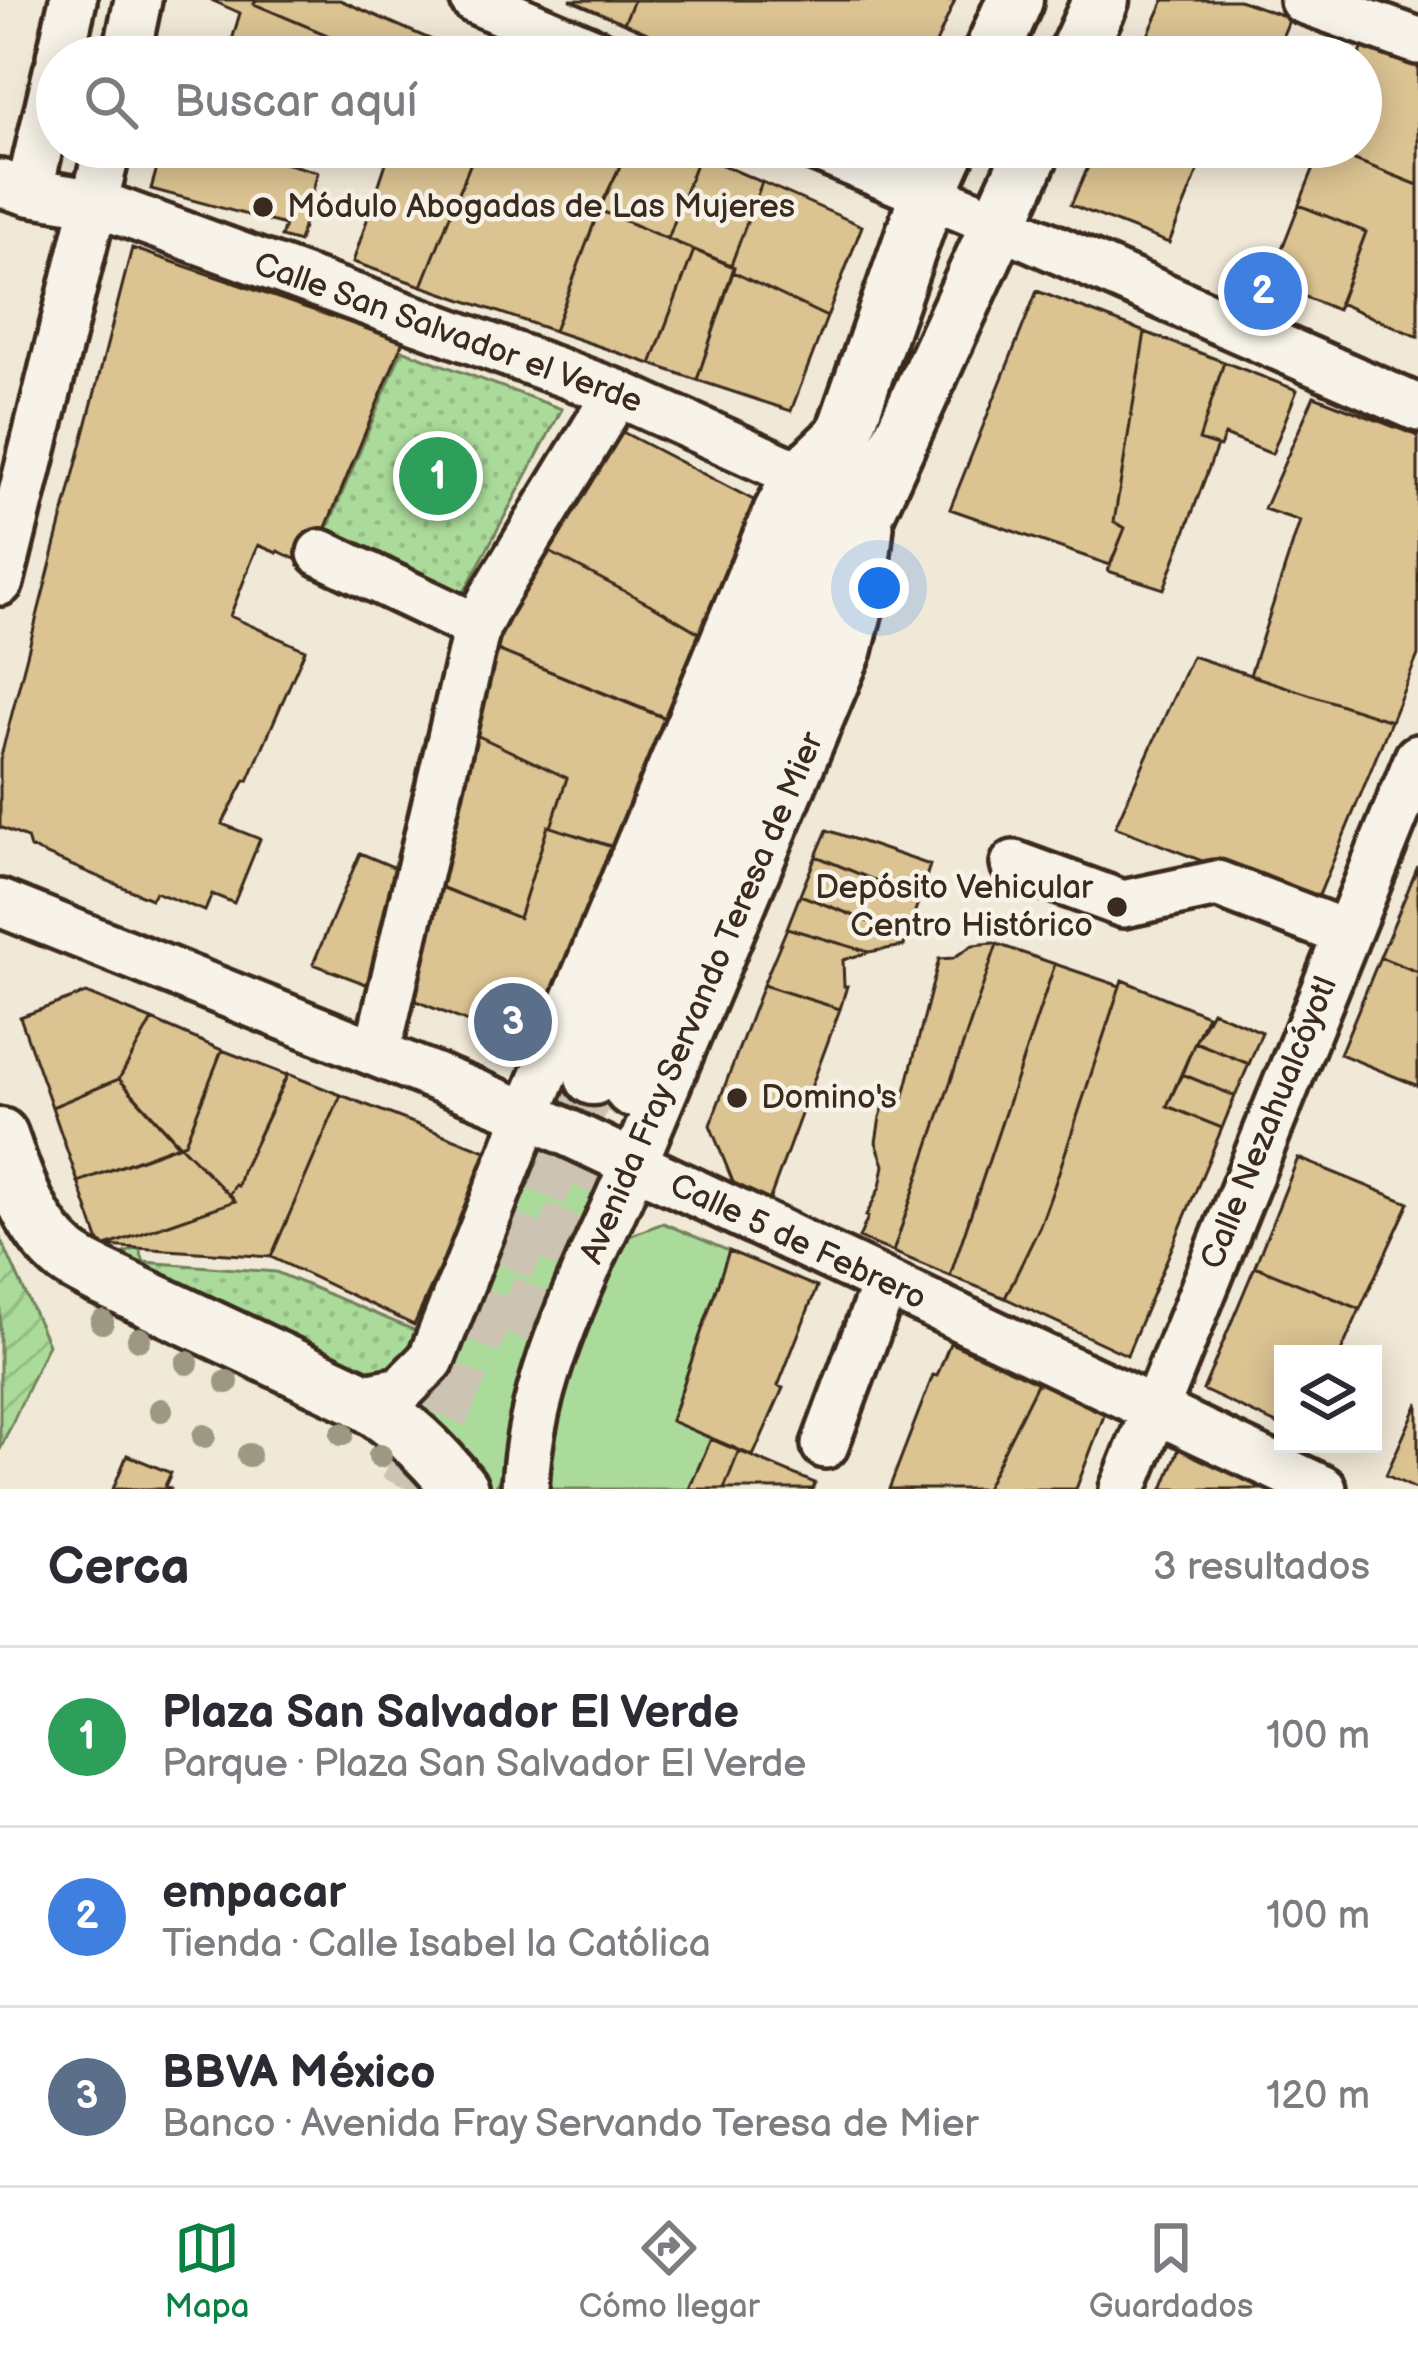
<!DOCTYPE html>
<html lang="es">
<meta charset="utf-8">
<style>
:root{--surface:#fff;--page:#f7f7f7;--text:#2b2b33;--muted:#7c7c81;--line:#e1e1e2;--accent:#0b8043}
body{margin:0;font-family:"Balsamiq Sans",sans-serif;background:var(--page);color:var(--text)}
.controls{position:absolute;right:36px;bottom:36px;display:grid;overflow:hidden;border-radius:0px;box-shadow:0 6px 30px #0003}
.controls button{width:108px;height:108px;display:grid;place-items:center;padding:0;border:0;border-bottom:3px solid var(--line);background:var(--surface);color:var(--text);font:60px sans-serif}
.you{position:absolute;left:879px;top:588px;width:42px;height:42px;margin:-30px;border:9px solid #fff;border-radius:50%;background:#1a73e8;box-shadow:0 0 0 18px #1a73e833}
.badge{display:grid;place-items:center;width:78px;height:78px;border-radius:50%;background:var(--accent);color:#fff;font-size:39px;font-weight:700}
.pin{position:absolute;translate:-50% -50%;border:6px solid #fff;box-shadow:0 3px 12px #0006}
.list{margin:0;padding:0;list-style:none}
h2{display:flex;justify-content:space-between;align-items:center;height:156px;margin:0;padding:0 48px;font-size:51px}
h2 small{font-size:39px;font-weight:400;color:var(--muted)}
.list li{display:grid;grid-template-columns:78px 1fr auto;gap:36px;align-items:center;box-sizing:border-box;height:180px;padding:0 48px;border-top:3px solid var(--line)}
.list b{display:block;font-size:45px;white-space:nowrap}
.list p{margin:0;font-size:39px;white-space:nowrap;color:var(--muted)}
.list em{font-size:39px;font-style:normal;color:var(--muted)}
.icon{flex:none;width:66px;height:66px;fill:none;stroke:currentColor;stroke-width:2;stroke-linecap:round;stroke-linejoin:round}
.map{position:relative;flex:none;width:1418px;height:1489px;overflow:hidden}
.search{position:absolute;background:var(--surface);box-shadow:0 6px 30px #0003;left:36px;right:36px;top:36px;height:132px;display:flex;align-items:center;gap:30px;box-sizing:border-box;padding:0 42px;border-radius:66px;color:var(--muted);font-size:45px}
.sheet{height:696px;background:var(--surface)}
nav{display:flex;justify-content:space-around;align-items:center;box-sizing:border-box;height:168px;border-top:3px solid var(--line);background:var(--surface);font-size:33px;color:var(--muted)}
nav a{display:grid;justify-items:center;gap:6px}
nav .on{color:var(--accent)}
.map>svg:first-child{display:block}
.grass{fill:#abdb9b;stroke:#73825c;stroke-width:3}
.park{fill:url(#park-dots);stroke:#73825c;stroke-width:3}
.garden{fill:url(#garden-furrows);stroke:#73825c;stroke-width:3}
.building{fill:#dbc392;stroke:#3b2a1e;stroke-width:3}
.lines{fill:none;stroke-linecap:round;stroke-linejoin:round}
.major-tunnel{stroke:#cdc3b2;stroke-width:54;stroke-dasharray:54 27;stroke-linecap:butt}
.minor-casing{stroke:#3b2a1e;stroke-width:54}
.major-casing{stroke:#3b2a1e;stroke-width:63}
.minor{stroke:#f7f3e8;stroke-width:45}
.major{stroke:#f7f3e8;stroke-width:54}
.tree{fill:#9c9882}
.poi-dot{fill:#3b2a1e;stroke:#f7f3e8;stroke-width:4.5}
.labels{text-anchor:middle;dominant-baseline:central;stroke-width:9;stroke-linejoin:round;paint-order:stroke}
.poi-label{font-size:33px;fill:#3b2a1e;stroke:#f7f3e8;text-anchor:start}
.street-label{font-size:33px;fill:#3b2a1e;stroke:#f7f3e8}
</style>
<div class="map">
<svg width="1418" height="1489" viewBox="0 0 1418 1489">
<defs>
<pattern id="park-dots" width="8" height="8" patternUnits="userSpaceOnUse" patternTransform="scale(3)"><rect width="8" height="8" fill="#abdb9b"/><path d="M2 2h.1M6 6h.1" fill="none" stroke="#94bc85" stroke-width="1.8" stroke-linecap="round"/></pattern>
<pattern id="garden-furrows" width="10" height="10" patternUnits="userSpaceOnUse" patternTransform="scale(3)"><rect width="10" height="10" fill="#abdb9b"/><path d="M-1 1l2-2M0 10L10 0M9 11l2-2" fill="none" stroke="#94bc85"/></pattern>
</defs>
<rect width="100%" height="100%" fill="#f1e9d7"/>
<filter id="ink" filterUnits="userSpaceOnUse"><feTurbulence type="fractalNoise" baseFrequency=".00833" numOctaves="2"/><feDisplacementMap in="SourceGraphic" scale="24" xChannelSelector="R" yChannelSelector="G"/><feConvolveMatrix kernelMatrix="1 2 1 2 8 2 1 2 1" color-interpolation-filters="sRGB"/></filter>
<g filter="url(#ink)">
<path class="grass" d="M544 1156 600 1182 606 1203 495 1489H472L405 1412 520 1174Z
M663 1223 729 1251 671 1420 711 1439 689 1489H546L553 1432 572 1347 621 1239Z"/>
<path class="park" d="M402 350 562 409 455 609 321 544Z
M139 1248 144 1262 276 1272 426 1335 379 1382 95 1262Z"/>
<path class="garden" d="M0 1237 48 1344 0 1450Z"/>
<path class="building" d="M211 0H256L254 4 379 57H227L240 13Z
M256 0H340L471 57H379L254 4Z
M570 0H634L624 23Z
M634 0H955L930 57H702L624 23Z
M1164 0H1239L1290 18 1274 57H1138Z
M1364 44 1418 63V185L1322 147H1361L1359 57Z
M163 147H224L318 172 299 242 281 237 285 225 151 189Z
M332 147H477L422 286 353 262 386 163Z
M477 147H629L599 210 554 331 422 286Z
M629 147H679L699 155 668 239 599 210Z
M1097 147H1168L1202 161 1169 243 1071 205Z
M1322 147 1418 185V337L1339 303 1366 232 1299 205Z
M699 155 762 182 731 265 668 239Z
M762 182 862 226 827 317 733 272 734 267 731 265Z
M1299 205 1366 232 1337 310 1269 282Z
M599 210 694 250 651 364 554 331Z
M132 248 403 341 310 566 278 551 277 553 258 545 230 616 305 650 248 781 245 780 222 824 260 839 234 903 212 894 205 911 155 892 151 899 30 848 27 838 0 827V760Z
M694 250 734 267 697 380 651 364Z
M733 272 827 317 791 411 697 380Z
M1037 291 1145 332 1114 522 1125 528 1110 565 950 509Z
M1145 332 1224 362 1199 440 1217 446 1164 589 1108 571 1125 528 1114 522Z
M1224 362 1297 390 1272 454 1225 435 1220 447 1199 440Z
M1314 396 1418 436V655L1391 721 1250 675 1300 521 1264 509Z
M613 427 761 504 708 638 655 607 544 549Z
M544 549 655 607 708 638 676 722 490 647Z
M490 647 674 722 620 849 551 827 567 778 470 732Z
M1192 656 1391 721 1315 905 1115 827Z
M470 732 567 778 551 827 548 826 519 918 433 884Z
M548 826 621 850 542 1052 406 997 433 884 519 918Z
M827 830 930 865 919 899 816 856Z
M360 853 403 871 371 986 313 964Z
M816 856 919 899 907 936 800 895Z
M1418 866V972L1380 957Z
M800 895 907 936 904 946 869 952 787 928Z
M787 928 869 952 843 960 844 986H847L840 1009 763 985Z
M993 943 997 944 893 1252 859 1238 868 1217 866 1216 880 1187 884 1165 876 1142 880 1117 888 1093 903 1099 939 959 953 958 973 945Z
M997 944 1055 964 950 1276 893 1252Z
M1380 957 1418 972V1086L1340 1054Z
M1055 964 1120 986 1053 1190 1040 1226 1005 1298 950 1276Z
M1122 980 1207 1015 1167 1106 1222 1128 1127 1355 1005 1298 1040 1226 1053 1190Z
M763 985 840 1009 769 1201 735 1187 710 1125Z
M86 993 152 1020 119 1079 52 1107 20 1017Z
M1212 1011 1262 1032 1249 1064 1195 1042Z
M152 1020 222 1050 185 1143 180 1145 119 1079Z
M1195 1042 1249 1064 1235 1096 1182 1074Z
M222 1050 287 1075 242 1171 238 1186 235 1185 230 1194 235 1201 180 1145 185 1143Z
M288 1074 341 1095 271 1257 106 1246 235 1201 230 1194 235 1185 238 1186 242 1171Z
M1182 1074 1235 1096 1222 1128 1167 1106Z
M119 1079 178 1145 78 1182 52 1107Z
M341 1095 491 1153 414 1325 271 1257Z
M180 1145 235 1201 106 1246 100 1245 78 1182Z
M1298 1158 1409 1203 1360 1309 1255 1266Z
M729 1251 817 1287 778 1386 783 1388 753 1456 671 1421Z
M1255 1266 1360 1309 1340 1354H1283V1427L1203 1390Z
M950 1343 1038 1382 985 1489H889L933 1375 937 1376Z
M1038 1382 1105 1413 1076 1489H985Z
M1418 1403V1489H1416L1386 1475Z
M711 1439 739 1451 724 1489H689Z
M1180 1446 1273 1489H1163Z
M739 1451 815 1483 813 1489H724Z
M127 1455 171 1473 165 1486 172 1489H113Z"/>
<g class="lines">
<path class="major-tunnel" d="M516 1337 632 1089
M407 1489 593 1077"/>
<defs>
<path id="minor" d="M474 0 606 57
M1303 0 1418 41
M60 57 73 0
M126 57 138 0
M814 147 999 224 1418 408
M0 183 29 192 96 203 617 393 797 474
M29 192 57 71
M321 553 477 627
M0 582 108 147
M1014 864 1123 904 1217 884 1345 933
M0 903 528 1114 1323 1489
M377 1053 477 627 492 598 617 393
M359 1398 401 1390 431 1360 528 1114 777 511 797 474 843 430
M825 1445 885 1283
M525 1489C529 1373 590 1267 634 1163 707 993 777 821 849 650L862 598 870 526
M1123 1489 1418 758"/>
<path id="major" d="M990 57 1015 0
M1075 57 1101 0
M593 1077 846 428 927 196 949 147
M632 1089 831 590 1034 147
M0 1136C15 1178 29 1226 65 1256 74 1264 87 1270 99 1276L359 1398C400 1423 432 1451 460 1489"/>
</defs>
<use href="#minor" class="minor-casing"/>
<use href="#major" class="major-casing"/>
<use href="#minor" class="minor"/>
<use href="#major" class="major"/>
</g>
<g class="tree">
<circle cx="102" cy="1322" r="12"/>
<circle cx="139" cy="1339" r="12"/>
<circle cx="187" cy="1363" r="12"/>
<circle cx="227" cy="1382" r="12"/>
<circle cx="161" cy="1410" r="12"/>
<circle cx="342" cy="1434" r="12"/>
<circle cx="204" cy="1436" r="12"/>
<circle cx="249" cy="1455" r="12"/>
<circle cx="380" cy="1456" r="12"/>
</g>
</g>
<g class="poi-dot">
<circle cx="263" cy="207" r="12"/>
<circle cx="1117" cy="907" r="12"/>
<circle cx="737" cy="1098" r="12"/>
</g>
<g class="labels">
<g class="poi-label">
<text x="287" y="207">Módulo Abogadas de Las Mujeres</text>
<text x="1093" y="888" text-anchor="end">Depósito Vehicular<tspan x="1093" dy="38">Centro Histórico</tspan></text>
<text x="761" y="1098">Domino's</text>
</g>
<g class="street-label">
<text transform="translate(448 333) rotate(20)">Calle San Salvador el Verde</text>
<text transform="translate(702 998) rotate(-67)">Avenida Fray Servando Teresa de Mier</text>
<text transform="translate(1269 1123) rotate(-68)">Calle Nezahualcóyotl</text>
<text transform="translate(798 1242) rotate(25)">Calle 5 de Febrero</text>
</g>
</g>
</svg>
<div class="controls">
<button><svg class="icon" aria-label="layers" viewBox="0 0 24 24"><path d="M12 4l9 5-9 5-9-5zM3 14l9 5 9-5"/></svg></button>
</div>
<div class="you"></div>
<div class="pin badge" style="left:438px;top:476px;background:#2e9e5b">1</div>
<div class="pin badge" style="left:1263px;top:291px;background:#3f7fe0">2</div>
<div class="pin badge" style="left:513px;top:1022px;background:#5c6f8a">3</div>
<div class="search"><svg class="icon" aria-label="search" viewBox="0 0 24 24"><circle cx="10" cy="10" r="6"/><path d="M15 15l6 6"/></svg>Buscar aquí</div>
</div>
<section class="sheet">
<h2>Cerca<small>3 resultados</small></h2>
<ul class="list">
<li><span class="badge" style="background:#2e9e5b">1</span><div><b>Plaza San Salvador El Verde</b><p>Parque · Plaza San Salvador El Verde</p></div><em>100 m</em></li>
<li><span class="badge" style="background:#3f7fe0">2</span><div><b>empacar</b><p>Tienda · Calle Isabel la Católica</p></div><em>100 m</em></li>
<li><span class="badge" style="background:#5c6f8a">3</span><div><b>BBVA México</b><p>Banco · Avenida Fray Servando Teresa de Mier</p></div><em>120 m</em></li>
</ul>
</section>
<nav>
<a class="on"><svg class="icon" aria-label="map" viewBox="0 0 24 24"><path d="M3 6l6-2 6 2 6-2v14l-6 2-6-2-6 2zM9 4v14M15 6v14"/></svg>Mapa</a>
<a><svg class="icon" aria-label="directions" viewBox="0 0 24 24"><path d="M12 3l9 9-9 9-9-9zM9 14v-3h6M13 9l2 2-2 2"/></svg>Cómo llegar</a>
<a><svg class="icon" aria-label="saved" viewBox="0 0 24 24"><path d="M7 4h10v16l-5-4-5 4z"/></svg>Guardados</a>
</nav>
